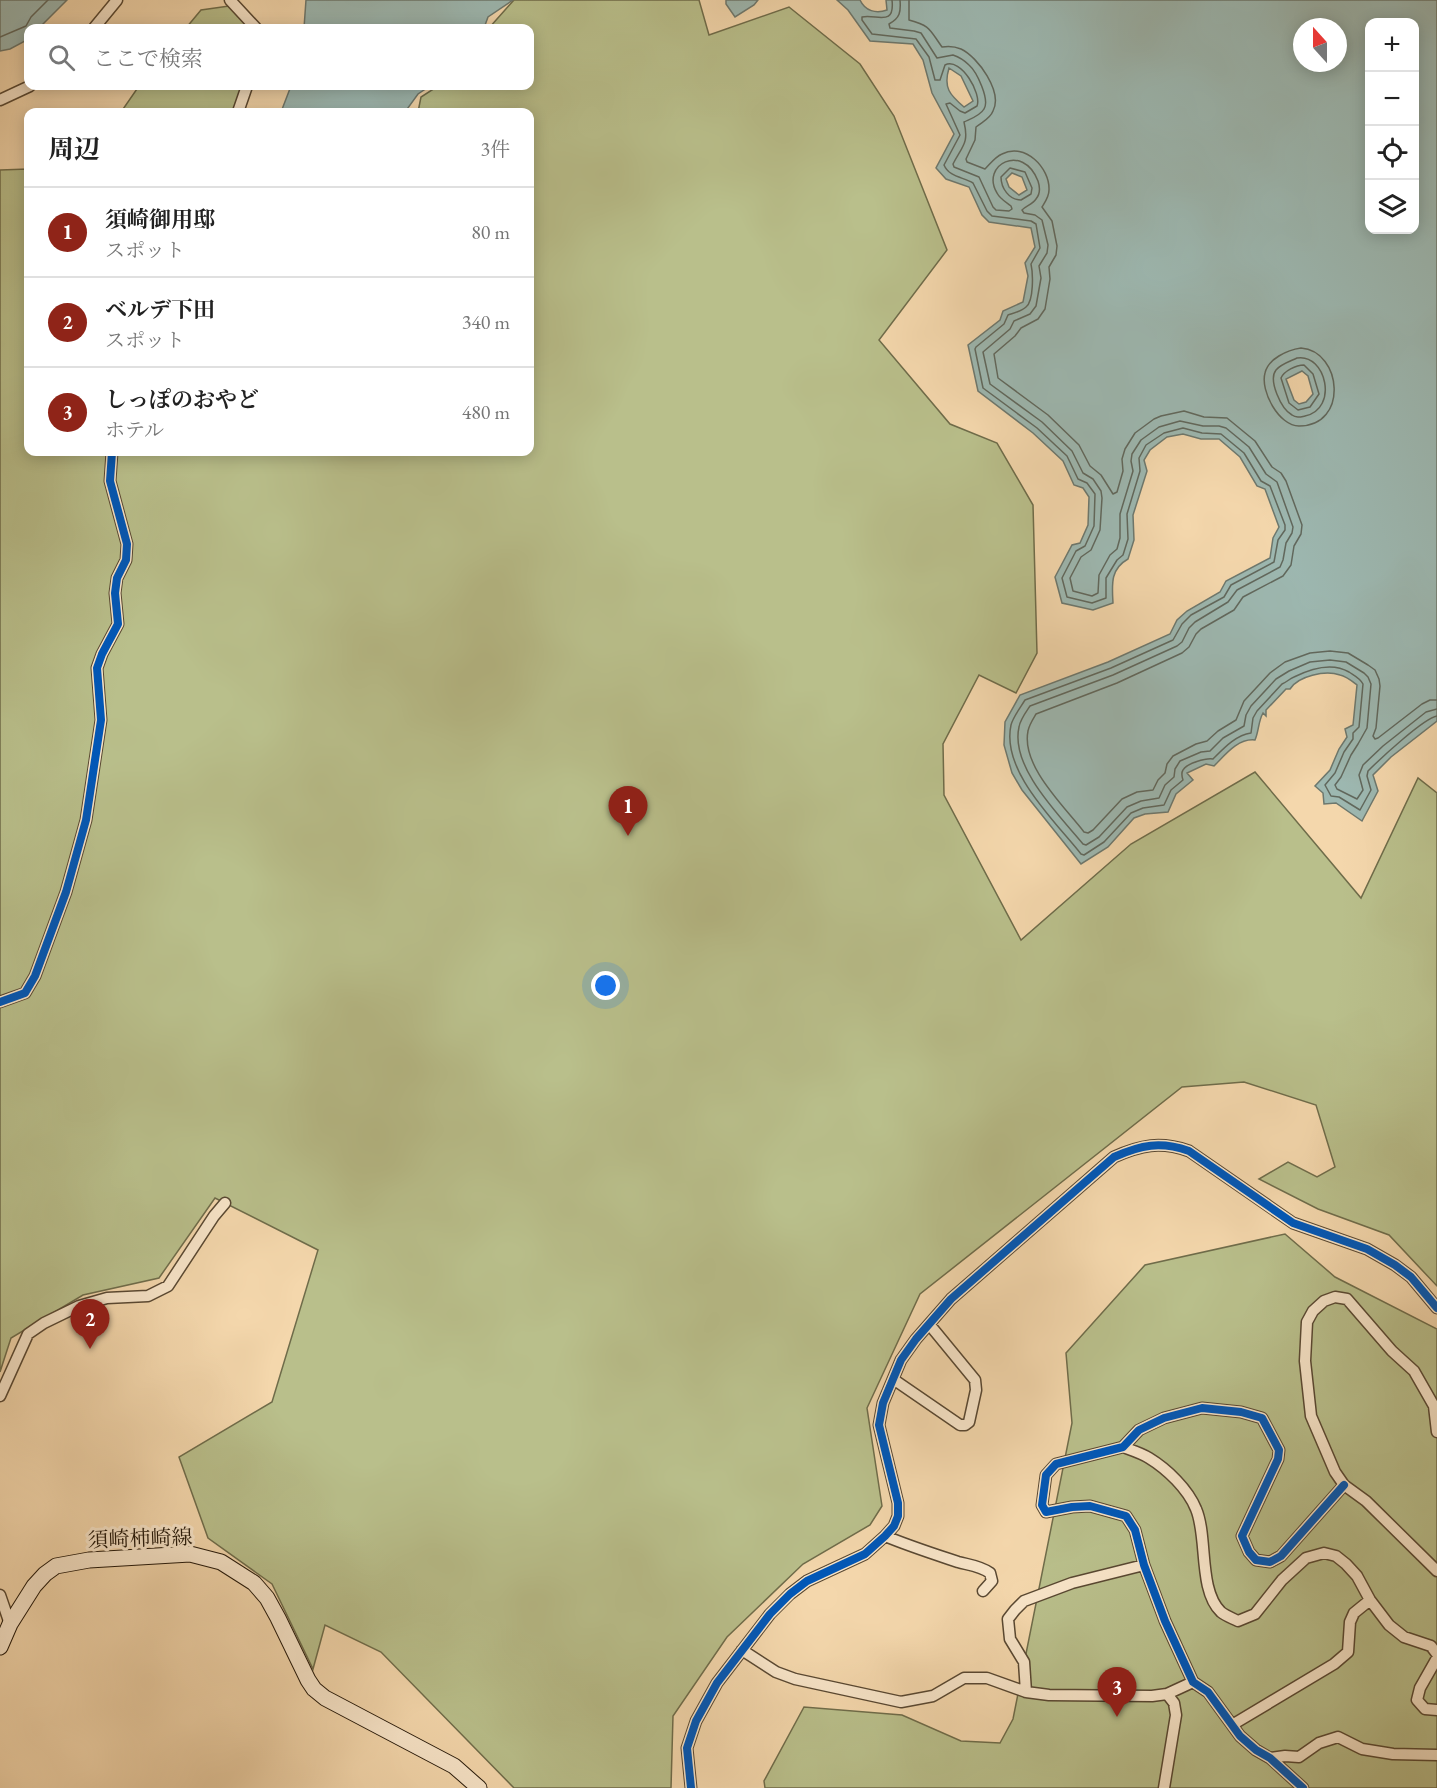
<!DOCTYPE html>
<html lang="ja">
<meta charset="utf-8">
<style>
:root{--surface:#fff;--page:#f2f2f2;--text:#222;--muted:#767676;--line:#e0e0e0;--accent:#8f2418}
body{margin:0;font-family:"EB Garamond","Noto Serif JP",serif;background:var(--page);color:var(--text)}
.controls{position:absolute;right:18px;top:18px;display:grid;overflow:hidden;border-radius:12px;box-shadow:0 3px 15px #0003}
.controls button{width:54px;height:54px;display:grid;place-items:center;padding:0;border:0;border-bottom:2px solid var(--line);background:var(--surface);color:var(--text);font:30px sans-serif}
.compass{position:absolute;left:1293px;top:18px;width:54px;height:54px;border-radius:50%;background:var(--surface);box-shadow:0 3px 15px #0003;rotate:339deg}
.you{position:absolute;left:606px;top:986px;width:21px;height:21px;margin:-15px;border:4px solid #fff;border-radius:50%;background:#1a73e8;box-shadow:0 0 0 9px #1a73e833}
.badge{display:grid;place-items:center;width:39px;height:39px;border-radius:50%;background:var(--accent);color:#fff;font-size:20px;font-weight:700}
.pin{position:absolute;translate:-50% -50px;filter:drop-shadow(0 2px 3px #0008)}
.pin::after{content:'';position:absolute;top:32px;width:21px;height:18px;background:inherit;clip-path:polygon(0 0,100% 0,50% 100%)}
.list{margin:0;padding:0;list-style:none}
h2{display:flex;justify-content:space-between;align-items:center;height:78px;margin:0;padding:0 24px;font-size:26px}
h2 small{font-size:20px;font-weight:400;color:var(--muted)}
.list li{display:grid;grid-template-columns:39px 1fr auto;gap:18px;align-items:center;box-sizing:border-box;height:90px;padding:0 24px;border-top:2px solid var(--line)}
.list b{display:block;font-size:22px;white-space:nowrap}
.list p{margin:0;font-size:20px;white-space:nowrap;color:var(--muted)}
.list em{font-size:20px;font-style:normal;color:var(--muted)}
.icon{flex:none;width:33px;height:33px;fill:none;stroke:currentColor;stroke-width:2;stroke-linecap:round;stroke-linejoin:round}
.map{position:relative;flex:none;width:1437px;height:1788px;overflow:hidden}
.search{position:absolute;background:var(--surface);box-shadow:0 3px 15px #0003;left:24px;top:24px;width:510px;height:66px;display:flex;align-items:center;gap:15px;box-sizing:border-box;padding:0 21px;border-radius:12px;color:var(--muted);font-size:22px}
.panel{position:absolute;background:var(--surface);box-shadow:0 3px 15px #0003;left:24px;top:108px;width:510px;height:348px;border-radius:12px}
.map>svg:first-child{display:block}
.green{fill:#b9bf8b;stroke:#6f6c4a;stroke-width:1.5}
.water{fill:#9db8b1;stroke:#6d786e;stroke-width:1.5;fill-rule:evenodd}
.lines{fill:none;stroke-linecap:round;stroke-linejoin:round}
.shore{stroke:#61685d;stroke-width:1.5}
.street-casing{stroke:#594832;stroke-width:13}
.secondary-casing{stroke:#251809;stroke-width:17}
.street{stroke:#f8e5c9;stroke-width:10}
.secondary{stroke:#f8e5c9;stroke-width:15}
.cycleway-casing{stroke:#f8e5c9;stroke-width:11}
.cycleway{stroke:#0057b8;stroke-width:8}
.labels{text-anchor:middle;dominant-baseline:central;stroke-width:6;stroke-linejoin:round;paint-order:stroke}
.street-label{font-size:21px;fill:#251809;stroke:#f8e5c9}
</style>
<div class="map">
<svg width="1437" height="1788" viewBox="0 0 1437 1788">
<rect width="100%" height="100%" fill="#f4d7ac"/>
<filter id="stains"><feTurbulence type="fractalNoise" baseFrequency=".00333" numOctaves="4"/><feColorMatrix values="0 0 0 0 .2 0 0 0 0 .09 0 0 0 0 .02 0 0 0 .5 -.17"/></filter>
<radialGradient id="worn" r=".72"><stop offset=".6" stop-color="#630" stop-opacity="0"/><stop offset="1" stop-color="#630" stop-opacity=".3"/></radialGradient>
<path class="green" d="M514 0H699L709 35 789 7 860 64 894 116 947 250 879 340 950 424 997 443 1033 505 1037 653 1016 693 979 675 943 744 944 795 1021 940 1131 844 1255 772 1361 898 1418 778 1437 793V1286L1389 1235 1318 1209 1259 1179 1288 1162 1317 1177 1335 1167 1316 1105 1244 1082 1182 1087 920 1294 867 1408 882 1506 870 1525 803 1564 727 1637 673 1716 671 1788H514L381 1652 325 1625 313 1669 272 1584 208 1538 179 1457 272 1402 318 1250 215 1198 159 1278 83 1295 11 1338 0 1372V170L28 169V452H530V112H418L421 97 438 86H530V28H489Z
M229 6 261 28H186L201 10Z
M139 86H250L239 112H121Z
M1285 1234 1335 1277 1437 1329V1788H765L764 1781 804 1707 902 1715 961 1741 1000 1743 1013 1719 1072 1423 1066 1353 1145 1265Z"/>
<path class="water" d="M0 0H67L39 28H28V39L27 40 10 49 0 51Z
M306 0H513L488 17 484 28H304Z
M726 0H758L754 5 735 17 726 4Z
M837 0H860C865 11 876 14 887 10L886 0H1437V721L1391 757 1373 775 1378 791 1362 821 1336 803 1324 804 1323 793 1315 786 1330 770 1339 749 1347 737 1345 729 1353 725 1357 685C1352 681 1346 676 1340 675 1325 670 1298 676 1290 689H1286L1266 710V716L1263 713C1258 722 1259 731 1255 740 1238 738 1225 755 1214 766L1206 764 1187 773 1193 780 1176 794 1168 812 1145 814 1134 818 1108 847 1081 864 1022 790 1012 773 1004 745 1005 722 1020 695 1108 662 1170 634 1177 620 1187 611 1220 592 1226 581 1270 558 1273 538 1279 527 1265 489 1257 486 1240 457 1219 439H1201L1183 434 1167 437 1150 450 1144 460 1147 471 1133 515 1134 540 1128 559C1110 569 1112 585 1113 603L1093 610 1062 603 1055 577 1072 545 1080 543 1088 525 1089 497 1083 488 1074 485 1063 461 1033 433 978 391 968 345 1000 320 1003 311 1023 302 1028 276 1025 263 1035 247 1031 228 989 222 982 215 969 187 946 179 936 168 954 134 932 93 923 60 913 44 870 41 848 10ZM1414 22V230H1370V22ZM1302 27H1338V63H1302ZM949 68 961 76 973 101 964 107C950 95 943 88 949 68ZM1012 173 1022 177 1027 190 1019 195 1009 187 1006 179ZM1302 371 1308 376 1313 394 1306 402 1299 404 1294 400 1286 379Z
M291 86H430L418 94 405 112H281Z"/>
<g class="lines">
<path class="shore" d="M892 0C895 27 877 14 862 17V20L872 34 916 39 929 57 935 80H940L945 65C961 57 982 94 977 106L965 113 960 111 950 103 946 104 960 135 944 165C949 177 963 177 973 183L987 211 992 216 1031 221 1036 224 1040 248 1031 264C1033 273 1034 301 1026 307 1022 311 1014 313 1008 315L1004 324 976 347 975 349 983 388 1037 428 1067 456 1078 479 1087 483 1095 494 1094 526 1085 546 1076 551 1062 578 1067 597 1092 603 1106 598V578L1117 560 1123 555 1128 539 1127 514 1140 471 1139 458 1146 445 1164 433 1183 428 1202 433 1221 434 1244 453 1261 481 1270 486 1285 525V530L1278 540 1274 562 1231 585 1224 597 1191 615 1182 624 1173 640 1111 668 1025 700C1020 708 1013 717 1011 725 1001 771 1055 821 1081 854L1084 855 1104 842 1131 813 1143 808 1164 805 1171 790 1183 780C1182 777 1181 773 1183 770 1187 763 1206 758 1213 759 1224 748 1236 735 1251 733L1253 718 1257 711 1282 684C1287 682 1289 679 1294 677 1310 669 1332 662 1349 672 1355 676 1360 678 1363 684L1359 727 1353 733V739L1344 752 1335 773 1325 785 1331 796 1339 797 1360 810 1371 790 1367 776 1368 771C1380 759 1424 718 1437 716
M900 0C901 12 900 18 889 24L890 28 914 31 921 33 937 58 953 55C959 57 965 61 969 65 977 72 990 100 984 109 980 116 970 119 964 122 969 143 963 145 953 164L954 167 979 177 993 207 996 210 1009 211 1012 209 1011 206C1006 202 1000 199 997 193 980 165 1023 142 1038 181 1040 187 1041 193 1036 199 1033 204 1026 206 1022 210L1024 213 1035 215 1042 220 1048 245 1047 253 1039 266 1041 278 1036 306 1030 314 1014 321 1010 329 983 352 990 384 1042 422 1072 451 1083 473 1093 479 1101 491 1102 498 1100 530 1091 550 1081 557 1070 578 1073 591 1092 596 1098 593 1099 575 1110 555 1117 549 1120 538V514L1133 471 1131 461 1132 454 1141 440 1159 427 1180 421 1203 426H1219L1226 428 1249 447 1266 474 1277 482 1293 527 1292 533 1286 543 1283 560 1280 567 1237 590 1228 602 1195 622 1189 628 1182 642 1177 646 1113 675 1030 706C1026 712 1020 720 1019 727 1010 767 1059 815 1083 844L1086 845 1099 837 1127 807 1141 801 1159 798 1165 785 1174 777 1175 769 1180 761 1201 752 1210 751 1223 738 1244 726 1246 715 1251 706 1276 679 1289 671 1310 662 1330 660 1346 662 1364 673 1368 677 1371 684 1367 728 1358 744 1351 755 1341 777 1335 785 1337 789 1357 799 1363 790 1359 775 1363 765 1383 746 1426 712 1437 709
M909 0V20C931 26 929 29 942 47 948 46 954 46 961 49 978 57 1003 92 993 111 990 119 982 122 976 127L975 140 966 159 967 162 985 169C990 164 995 157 1002 154 1025 142 1050 168 1049 190 1049 197 1045 202 1042 207L1052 221 1057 246 1056 255 1049 267 1050 279 1045 309 1038 319 1021 328 1015 336 994 354 998 378 1048 415 1079 445 1090 466 1101 475 1113 494 1117 492 1123 471 1122 459 1125 449 1135 433 1154 419 1161 416 1184 411 1204 417 1227 418 1255 441 1272 467 1281 473 1286 481 1302 525 1301 534 1294 546 1291 565 1283 576 1243 597 1234 610 1201 629 1196 634 1189 647 1182 653 1117 683 1036 714C1033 719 1029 725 1028 731 1021 766 1064 806 1084 832L1088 833 1093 830 1122 799 1137 792 1153 790 1158 780 1165 773 1167 764 1173 756 1196 744 1207 741 1218 731 1236 720 1244 701 1270 673 1285 662 1310 653 1330 651 1348 653 1368 665 1375 670 1379 679 1380 686 1376 728 1373 736 1375 739 1378 738 1422 704 1430 700H1437
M0 37 26 26 31 17 48 0
M1010 168 1025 172 1032 188 1031 194 1021 200C1009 200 1001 188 1001 177Z
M1301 348C1342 351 1349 426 1299 426 1279 426 1260 391 1265 373 1268 359 1287 350 1301 348Z
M1297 358C1326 353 1339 409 1305 416 1300 417 1296 418 1292 415 1281 409 1268 380 1276 370 1281 364 1291 361 1297 358Z
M1304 365 1313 374 1319 394 1310 407 1298 410 1289 403 1281 378C1284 371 1296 365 1304 365Z"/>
<defs>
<path id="street" d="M230 0 256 28
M94 28 117 0
M0 100 30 86
M238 112 247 86
M0 1002 25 993 35 976 66 892 86 820 101 720 97 668 102 654 118 624 115 593 117 578 126 560 127 544 110 481 112 452
M893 1379 960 1425H965L969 1422 976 1390 975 1380 929 1324
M0 1396 28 1334 44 1323 79 1306 107 1298 148 1296 168 1286 214 1216 225 1203
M1437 1432 1434 1406 1414 1371 1392 1351 1347 1299 1335 1297 1324 1301 1313 1311 1307 1322 1305 1361 1311 1416 1335 1472 1344 1485 1366 1501 1437 1571
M1123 1447C1131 1450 1141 1453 1149 1458 1167 1469 1188 1489 1196 1509 1208 1537 1198 1590 1221 1612 1226 1616 1232 1618 1238 1621L1255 1614 1282 1580 1306 1558 1324 1553 1336 1556 1346 1564 1357 1576 1370 1600 1389 1625 1404 1637 1431 1646 1437 1654
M885 1536C909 1546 934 1554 958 1562 969 1565 981 1566 990 1573L992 1581 983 1591
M0 1595 10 1624
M742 1650 776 1672 795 1679 901 1702 933 1696 964 1678H987L1026 1692 1049 1695 1152 1696 1167 1694 1193 1682
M1437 1658 1420 1688 1417 1700 1425 1709 1437 1710
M1026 1692 1024 1662 1010 1639 1008 1619 1015 1610 1024 1601 1072 1583 1144 1565
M1232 1725 1334 1664 1348 1652 1350 1622 1354 1613 1370 1600
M1270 1758 1285 1756 1299 1757 1319 1743 1338 1737 1362 1749 1393 1754 1437 1755
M691 1788 687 1748 696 1721 717 1683 770 1614 790 1594 807 1581 865 1554 885 1536 894 1526 898 1516V1503L879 1425 883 1403 901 1360 916 1339 951 1299 1114 1157C1141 1145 1160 1141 1189 1151L1293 1223 1367 1249 1395 1265 1411 1277 1437 1308
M1164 1788 1176 1715 1174 1703 1167 1694
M1303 1788 1270 1758 1256 1750 1240 1736 1208 1692 1193 1682 1165 1621 1144 1565 1135 1530 1126 1516 1090 1506 1072 1507 1046 1512 1042 1505 1046 1475 1056 1464 1123 1447 1139 1430 1164 1418 1202 1408 1241 1412 1262 1418 1279 1450 1278 1459 1242 1536 1249 1552 1256 1560 1270 1562 1281 1556 1344 1485"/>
<path id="secondary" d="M0 1647 10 1624 34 1586 45 1574 56 1566 89 1560 190 1554 221 1562 254 1583 267 1598 278 1618 308 1680 314 1689 325 1698 454 1766 479 1788"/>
</defs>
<use href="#street" class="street-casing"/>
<use href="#secondary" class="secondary-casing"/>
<use href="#street" class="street"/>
<use href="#secondary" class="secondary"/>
<defs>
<path id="cycleway" d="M0 1002 25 993 35 976 66 892 86 820 101 720 97 668 102 654 118 624 115 593 117 578 126 560 127 544 110 481 112 452
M691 1788 687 1748 696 1721 717 1683 770 1614 790 1594 807 1581 865 1554 885 1536 894 1526 898 1516V1503L879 1425 883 1403 901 1360 916 1339 951 1299 1114 1157C1141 1145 1160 1141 1189 1151L1293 1223 1367 1249 1395 1265 1411 1277 1437 1308
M1303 1788 1270 1758 1256 1750 1240 1736 1208 1692 1193 1682 1165 1621 1144 1565 1135 1530 1126 1516 1090 1506 1072 1507 1046 1512 1042 1505 1046 1475 1056 1464 1123 1447 1139 1430 1164 1418 1202 1408 1241 1412 1262 1418 1279 1450 1278 1459 1242 1536 1249 1552 1256 1560 1270 1562 1281 1556 1344 1485"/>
</defs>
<use href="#cycleway" class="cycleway-casing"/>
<use href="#cycleway" class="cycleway"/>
</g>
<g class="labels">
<g class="street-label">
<text transform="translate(140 1538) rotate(-2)">須崎柿崎線</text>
</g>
</g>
<rect width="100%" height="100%" filter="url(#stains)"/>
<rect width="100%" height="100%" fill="url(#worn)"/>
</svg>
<div class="controls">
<button>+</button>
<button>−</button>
<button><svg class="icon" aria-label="locate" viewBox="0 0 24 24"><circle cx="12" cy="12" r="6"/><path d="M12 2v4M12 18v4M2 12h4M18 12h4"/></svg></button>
<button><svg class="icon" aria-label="layers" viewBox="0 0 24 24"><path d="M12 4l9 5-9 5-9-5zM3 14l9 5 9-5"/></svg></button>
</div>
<svg class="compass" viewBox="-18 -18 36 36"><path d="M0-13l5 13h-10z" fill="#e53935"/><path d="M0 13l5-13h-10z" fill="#767676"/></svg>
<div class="you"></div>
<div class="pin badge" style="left:628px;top:836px">1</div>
<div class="pin badge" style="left:90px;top:1349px">2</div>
<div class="pin badge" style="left:1117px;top:1717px">3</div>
<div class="search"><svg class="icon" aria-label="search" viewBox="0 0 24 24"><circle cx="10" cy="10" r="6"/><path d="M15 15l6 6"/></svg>ここで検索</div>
<section class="panel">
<h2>周辺<small>3件</small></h2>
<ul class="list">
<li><span class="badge">1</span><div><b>須崎御用邸</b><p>スポット</p></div><em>80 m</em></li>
<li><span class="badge">2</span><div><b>ベルデ下田</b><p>スポット</p></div><em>340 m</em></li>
<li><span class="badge">3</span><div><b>しっぽのおやど</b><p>ホテル</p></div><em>480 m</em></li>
</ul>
</section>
</div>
